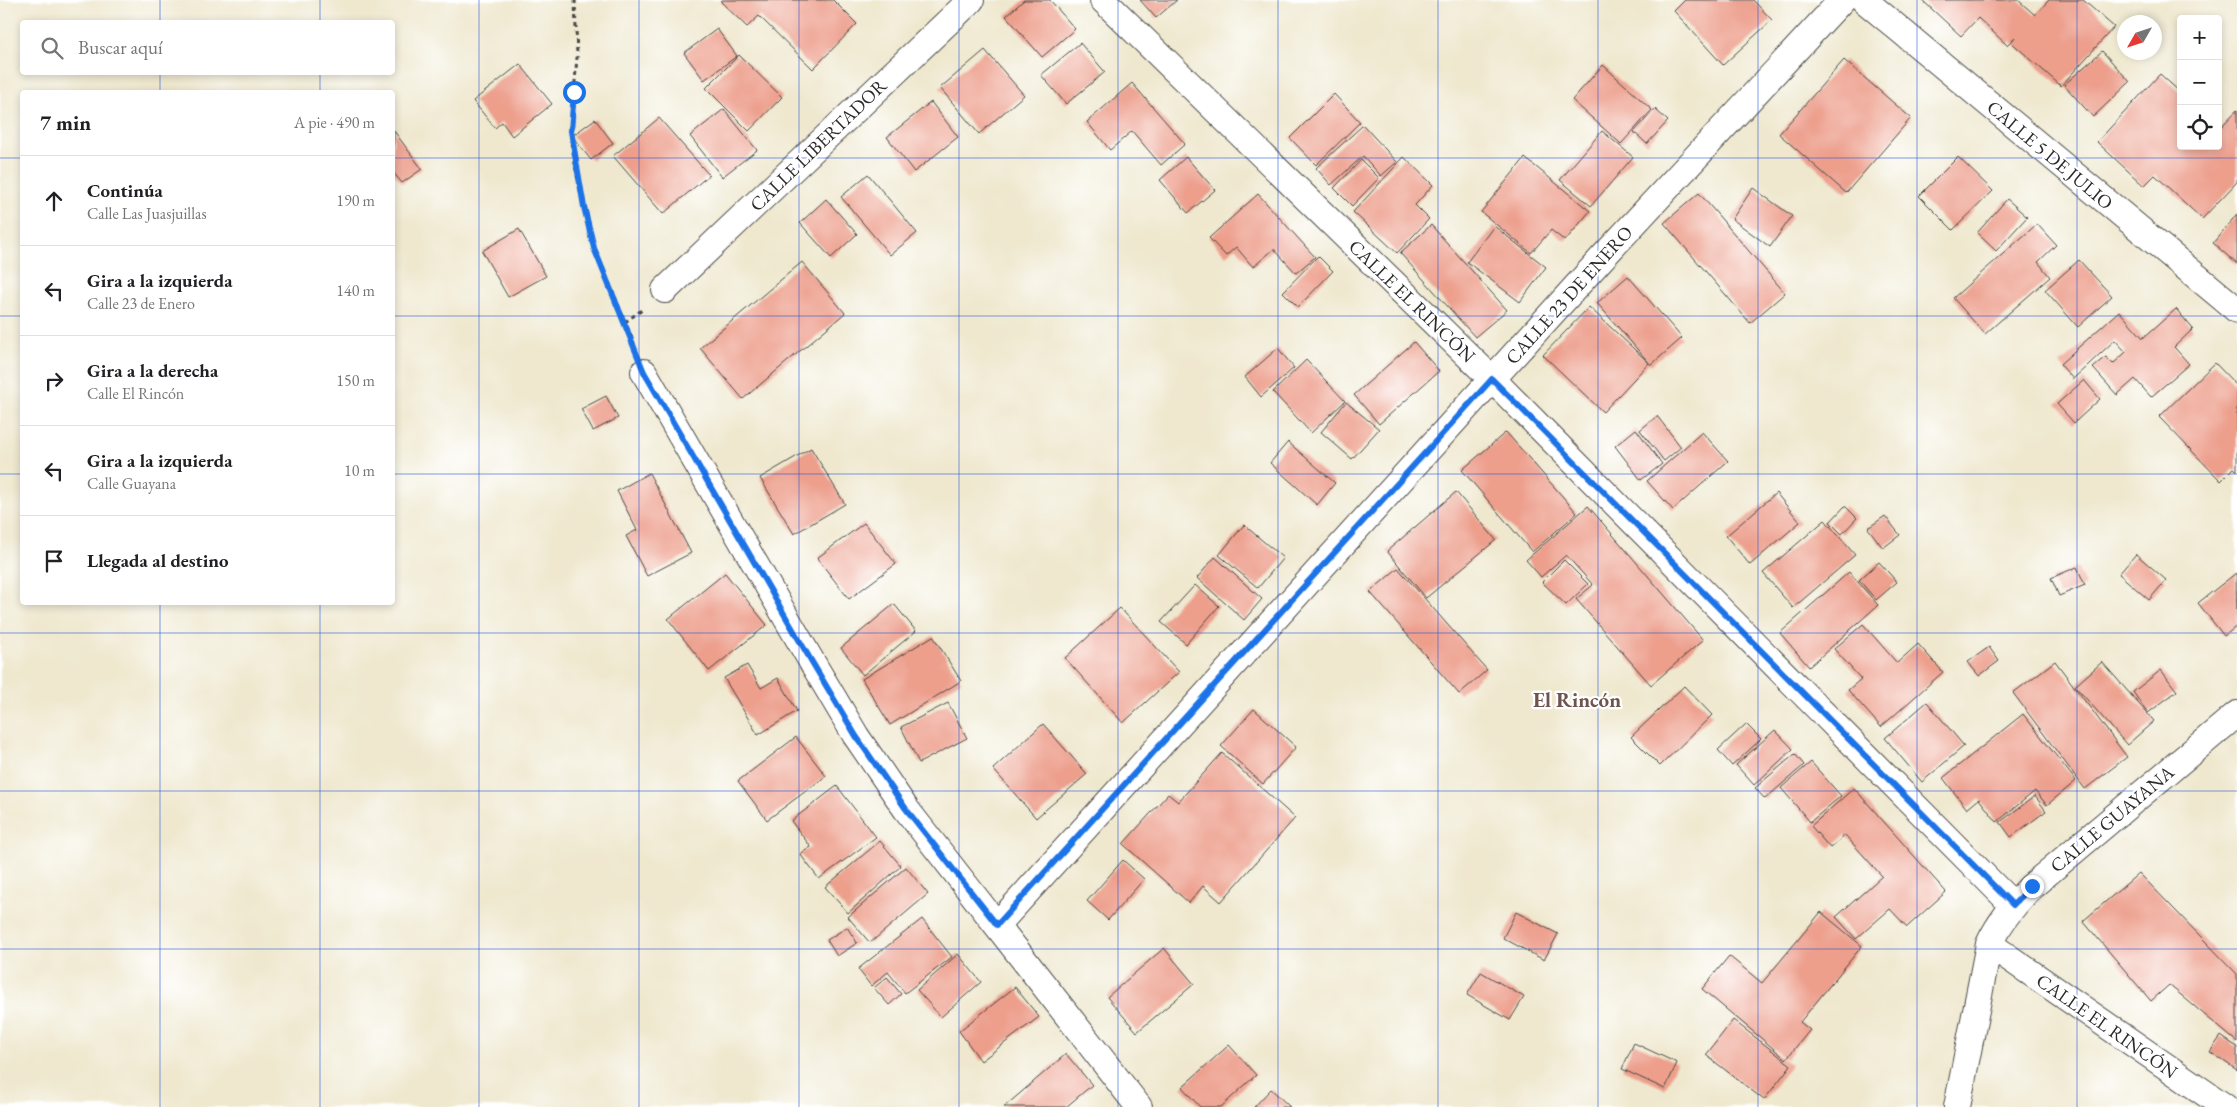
<!DOCTYPE html>
<html lang="es">
<meta charset="utf-8">
<style>
:root{--surface:#fff;--page:#f6f6f6;--text:#202124;--muted:#757577;--line:#e0e0e0}
body{margin:0;font-family:"EB Garamond",serif;background:var(--page);color:var(--text)}
.controls{position:absolute;right:15px;top:15px;display:grid;overflow:hidden;border-radius:5px;box-shadow:0 2px 8px #0003}
.controls button{width:45px;height:45px;display:grid;place-items:center;padding:0;border:0;border-bottom:1px solid var(--line);background:var(--surface);color:var(--text);font:25px sans-serif}
.compass{position:absolute;left:2117px;top:15px;width:45px;height:45px;border-radius:50%;background:var(--surface);box-shadow:0 2px 8px #0003;rotate:231deg}
.stop{position:absolute;width:15px;height:15px;margin:-11px;border:4px solid #1a73e8;border-radius:50%;background:#fff}
.stop.end{background:#1a73e8;border-color:#fff;box-shadow:0 1px 5px #0008}
.list{margin:0;padding:0;list-style:none}
h2{display:flex;justify-content:space-between;align-items:center;height:65px;margin:0;padding:0 20px;font-size:21px}
h2 small{font-size:16px;font-weight:400;color:var(--muted)}
.list li{display:grid;grid-template-columns:32px 1fr auto;gap:15px;align-items:center;box-sizing:border-box;height:90px;padding:0 20px;border-top:1px solid var(--line)}
.list b{display:block;font-size:19px;white-space:nowrap}
.list p{margin:0;font-size:16px;white-space:nowrap;color:var(--muted)}
.list em{font-size:16px;font-style:normal;color:var(--muted)}
.icon{flex:none;width:28px;height:28px;fill:none;stroke:currentColor;stroke-width:2;stroke-linecap:round;stroke-linejoin:round}
.map{position:relative;flex:none;width:2237px;height:1107px;overflow:hidden}
.search{position:absolute;background:var(--surface);box-shadow:0 2px 8px #0003;left:20px;top:20px;width:375px;height:55px;display:flex;align-items:center;gap:12px;box-sizing:border-box;padding:0 18px;border-radius:5px;color:var(--muted);font-size:19px}
.panel{position:absolute;background:var(--surface);box-shadow:0 2px 8px #0003;left:20px;top:90px;width:375px;height:515px;border-radius:5px}
.map>svg:first-child{display:block}
.building{fill:#ed9f8c}
.lines{fill:none;stroke-linecap:round;stroke-linejoin:round}
.minor-casing{stroke:#484744;stroke-width:28}
.path{stroke:#484744;stroke-width:3;stroke-dasharray:4 4;stroke-linecap:butt}
.minor{stroke:#fff;stroke-width:26}
.route{stroke:#1a73e8;stroke-width:6}
.grid{fill:none;stroke:#1d4ed8;stroke-width:1;stroke-opacity:0.55}
.labels{text-anchor:middle;dominant-baseline:central;stroke-width:4.5;stroke-linejoin:round;paint-order:stroke}
.street-label{font-size:19px;fill:#2b2b2b;stroke:#fff}
.quarter-label{font-size:21px;font-weight:bold;fill:#6f544d;stroke:#fff}
</style>
<div class="map">
<svg width="2237" height="1107" viewBox="0 0 2237 1107">
<rect width="100%" height="100%" fill="#fff"/>
<filter id="ink" filterUnits="userSpaceOnUse"><feTurbulence type="fractalNoise" baseFrequency=".02" numOctaves="2"/><feDisplacementMap in="SourceGraphic" scale="10" xChannelSelector="R" yChannelSelector="G"/><feConvolveMatrix kernelMatrix="1 2 1 2 8 2 1 2 1" color-interpolation-filters="sRGB"/></filter>
<filter id="wash" filterUnits="userSpaceOnUse"><feTurbulence type="fractalNoise" baseFrequency=".0096" numOctaves="4" result="noise"/><feDisplacementMap in="SourceGraphic" scale="20" xChannelSelector="R" yChannelSelector="G"/><feGaussianBlur stdDeviation="1.12" result="paint"/><feColorMatrix in="noise" values="0 0 0 0 0 0 0 0 0 0 0 0 0 0 0 0 0 1.4 0 .05"/><feComposite in="paint" operator="in"/></filter>
<g filter="url(#wash)">
<rect width="100%" height="100%" fill="#efe8cf"/>
<g id="blocks">
<path class="building" d="M722 0H833L857 24 813 69 759 16 747 27 721 2Z
M1024 0H1050L1075 29 1042 57 1006 16Z
M1140 0H1177L1156 18Z
M1685 0H1753L1772 20 1723 65 1674 11Z
M1922 0H2018L2035 15 2049 0H2083L2114 27 2061 86 2011 42 2015 37 2007 45 1978 18 1961 36Z
M717 29 737 56 704 80 684 53Z
M1080 43 1105 72 1066 104 1041 75Z
M985 50 1024 95 979 134 940 88Z
M2102 51 2130 82 2093 117 2064 85Z
M739 55 782 97 749 131 706 88Z
M1844 60 1911 118 1846 193 1779 134Z
M520 64 552 104 512 136 502 122 495 128 473 101Z
M1603 65 1652 110 1621 144 1572 100Z
M2160 74 2181 93V146H2218V130L2237 110V182L2202 219 2155 175 2144 186 2097 142Z
M1132 83 1185 144 1161 165 1132 131 1110 150 1087 122Z
M1334 94 1360 122 1316 165 1290 138Z
M931 102 958 137 914 172 887 137Z
M724 109 757 150 722 177 690 136Z
M1655 109 1668 121 1647 144 1634 132Z
M659 118 709 175 663 214 613 156Z
M595 119 613 143 591 160 572 136Z
M1363 125 1397 162 1381 176 1363 156 1331 185 1316 168Z
M394 131 422 169 402 183 392 171Z
M1602 131 1633 157 1591 206 1560 180Z
M1186 157 1215 190 1188 213 1160 180Z
M1404 157 1433 185 1415 205 1429 219 1397 253 1353 212Z
M1958 157 1993 191 1953 230 1919 196Z
M1525 158 1590 211 1565 241 1551 230 1531 253 1481 212Z
M1361 160 1379 178 1352 206 1334 188Z
M868 174 917 233 890 255 841 197Z
M1753 188 1792 216 1770 247 1732 219Z
M1699 193 1785 293 1750 323 1664 223Z
M1258 194 1315 257 1296 273 1274 249 1253 267 1236 247 1226 256 1209 238Z
M826 199 857 234 831 258 800 223Z
M2007 199 2027 217 1996 251 1977 233Z
M2237 214V264L2213 243Z
M2037 224 2056 245 2038 262 2050 277 1985 334 1953 298Z
M1431 225 1507 310 1475 337 1400 253Z
M1494 226 1546 267 1520 302 1467 262Z
M519 229 546 276 508 297 482 251Z
M1318 256 1333 271 1298 307 1283 292Z
M2079 260 2112 296 2078 327 2045 290Z
M802 262 845 313 743 399 700 348Z
M1628 276 1682 338 1651 365 1597 303Z
M1589 307 1649 363 1603 412 1543 355Z
M2176 309 2193 329 2174 347 2189 364 2151 397 2135 379 2117 395 2093 368 2106 357 2113 364 2126 352 2115 340 2073 379 2060 364 2119 311 2143 338Z
M1414 342 1439 371 1379 424 1354 395Z
M1278 348 1294 368 1261 397 1245 377Z
M1306 360 1345 401 1311 433 1273 392Z
M2215 363 2237 386V471L2234 468 2221 481 2159 417Z
M2084 380 2100 399 2074 423 2057 404Z
M606 396 618 418 593 431 581 409Z
M1346 402 1379 429 1352 459 1321 432Z
M1657 416 1681 447 1664 461 1640 430Z
M1636 429 1662 464 1641 480 1615 446Z
M1506 432 1577 513 1532 552 1462 470Z
M1702 432 1728 461 1673 510 1647 481Z
M1288 442 1335 483 1317 505 1270 463Z
M811 448 845 504 794 534 760 478Z
M649 473 691 553 647 576 626 536 637 530 617 491Z
M1456 492 1496 540 1426 598 1387 551Z
M1776 493 1800 522 1750 565 1726 536Z
M1588 506 1703 640 1651 685 1576 599 1593 585 1566 555 1541 577 1526 560Z
M1845 506 1857 518 1842 534 1830 522Z
M1885 516 1900 535 1883 548 1868 528Z
M1825 520 1855 555 1793 608 1763 573Z
M864 523 896 564 849 599 817 558Z
M1244 525 1283 558 1258 588 1219 555Z
M2136 554 2166 580 2149 600 2119 574Z
M1215 557 1262 599 1244 620 1197 578Z
M1564 560 1588 584 1566 605 1542 582Z
M1879 562 1897 582 1876 600 1859 580Z
M2077 567 2085 585 2059 596 2051 578Z
M1398 568 1487 670 1459 694 1370 592Z
M1849 572 1878 605 1809 667 1780 633Z
M725 573 767 625 709 671 668 619Z
M2236 573 2237 626 2224 636 2198 603Z
M1195 585 1219 606 1186 644 1161 622Z
M894 604 916 631 863 675 841 648Z
M1120 608 1179 672 1123 723 1065 658Z
M1863 624 1897 663 1918 644 1943 672 1881 727 1848 690 1861 679 1834 649Z
M933 636 961 681 890 725 862 679Z
M1989 647 1999 661 1979 676 1968 662Z
M2055 661 2127 757 2085 789 2013 693Z
M2102 662 2154 721 2127 745 2075 686Z
M747 665 761 688 778 678 797 711 758 735 724 678Z
M2161 670 2177 691 2148 713 2133 692Z
M1684 686 1712 715 1660 766 1631 737Z
M1927 702 1964 746 1922 782 1885 738Z
M948 703 967 738 919 763 901 727Z
M1254 709 1296 747 1263 784 1221 746Z
M2023 714 2076 781 2047 805 2035 791 1997 822 1979 799 1967 809 1943 778Z
M1043 724 1087 774 1036 818 993 769Z
M1746 724 1761 739 1732 766 1718 750Z
M1775 730 1793 749 1754 785 1736 765Z
M796 737 826 776 767 820 738 781Z
M1222 753 1295 818 1221 902 1203 886 1189 903 1123 844 1168 794 1178 802Z
M1795 754 1804 765 1765 799 1755 788Z
M1811 762 1841 796 1810 822 1781 788Z
M837 786 876 837 819 879 800 854 811 847 791 821Z
M1854 788 1946 892 1907 927 1890 909 1856 939 1836 917 1882 876 1845 835 1830 848 1811 826Z
M2035 796 2046 811 2011 837 2000 822Z
M880 841 901 866 848 913 825 887Z
M1123 860 1144 879 1108 920 1087 901Z
M906 867 928 894 870 943 848 917Z
M2139 873 2237 974V1042L2169 985 2151 1001 2083 921Z
M1516 912 1558 934 1544 960 1503 938Z
M1821 912 1862 946 1800 1022 1810 1030 1786 1059 1702 989 1729 956 1762 983Z
M922 919 952 957 905 993 888 972 871 986 858 969Z
M847 927 857 943 837 956 827 940Z
M1164 948 1194 984 1137 1032 1107 997Z
M958 954 981 982 941 1017 917 990Z
M1481 972 1524 997 1510 1020 1467 995Z
M887 977 901 994 889 1005 874 988Z
M1015 987 1039 1017 981 1061 959 1031Z
M1733 1020 1791 1065 1764 1100 1706 1055Z
M2221 1036 2237 1047V1070L2210 1052Z
M1634 1043 1677 1063 1665 1089 1622 1069Z
M1229 1045 1256 1075 1221 1107H1200L1182 1087Z
M1066 1054 1092 1085 1066 1107H1004Z
M1271 1089 1290 1107H1254Z"/>
</g>
</g>
<g filter="url(#ink)">
<use href="#blocks" fill-opacity="0" stroke="#484744" stroke-width="1"/>
<g class="lines">
<defs>
<path id="minor" d="M1103 0 1492 379 2013 905
M1864 0 2237 310
M665 290 971 0
M644 372 809 657 856 736 906 809 1139 1107
M997 925 1602 258 1842 0
M1989 944 2225 1107
M1957 1107 1989 944C2000 921 2014 904 2032 886L2237 714"/>
</defs>
<use href="#minor" class="minor-casing"/>
<path class="path" d="M575 0 577 57 571 131 576 169 594 248 634 344
M625 322 642 310"/>
<use href="#minor" class="minor"/>
</g>
</g>
<g class="lines" filter="url(#ink)">
<path class="route" d="M574 92 571 131 584 207 594 248 644 372 809 657 856 736 906 809 997 925 1492 379 2013 905 2032 886"/>
</g>
<path class="grid" d="M160 0V22M320 0V22M479 0V1107M639 0V1107M799 0V1107M959 0V1107M1118 0V1107M1278 0V1107M1438 0V1107M1598 0V1107M1758 0V1107M1917 0V1107M2077 0V1107M160 72V92M320 72V92M0 158H22M392 158H2237M0 316H22M392 316H2237M0 474H22M392 474H2237M160 602V1107M320 602V1107M0 633H2237M0 791H2237M0 949H2237"/>
<g class="labels">
<g class="street-label">
<text transform="translate(818 145) rotate(-44)">CALLE LIBERTADOR</text>
<text transform="translate(2050 155) rotate(40)">CALLE 5 DE JULIO</text>
<text transform="translate(1569 295) rotate(-48)">CALLE 23 DE ENERO</text>
<text transform="translate(1412 301) rotate(44)">CALLE EL RINCÓN</text>
<text transform="translate(2112 819) rotate(-40)">CALLE GUAYANA</text>
<text transform="translate(2107 1026) rotate(35)">CALLE EL RINCÓN</text>
</g>
<g class="quarter-label">
<text x="1577" y="699">El Rincón</text>
</g>
</g>
</svg>
<div class="controls">
<button>+</button>
<button>−</button>
<button><svg class="icon" aria-label="locate" viewBox="0 0 24 24"><circle cx="12" cy="12" r="6"/><path d="M12 2v4M12 18v4M2 12h4M18 12h4"/></svg></button>
</div>
<svg class="compass" viewBox="-18 -18 36 36"><path d="M0-13l5 13h-10z" fill="#e53935"/><path d="M0 13l5-13h-10z" fill="#757577"/></svg>
<div class="stop" style="left:574px;top:92px"></div>
<div class="stop end" style="left:2032px;top:886px"></div>
<div class="search"><svg class="icon" aria-label="search" viewBox="0 0 24 24"><circle cx="10" cy="10" r="6"/><path d="M15 15l6 6"/></svg>Buscar aquí</div>
<section class="panel">
<h2>7 min<small>A pie · 490 m</small></h2>
<ul class="list">
<li><svg class="icon" aria-label="ahead" viewBox="0 0 24 24"><path d="M12 20V5M6 11l6-6 6 6"/></svg><div><b>Continúa</b><p>Calle Las Juasjuillas</p></div><em>190 m</em></li>
<li><svg class="icon" aria-label="left" viewBox="0 0 24 24"><path d="M17 20v-9H6M10 6l-5 5 5 5"/></svg><div><b>Gira a la izquierda</b><p>Calle 23 de Enero</p></div><em>140 m</em></li>
<li><svg class="icon" aria-label="right" viewBox="0 0 24 24"><path d="M7 20v-9h11M14 6l5 5-5 5"/></svg><div><b>Gira a la derecha</b><p>Calle El Rincón</p></div><em>150 m</em></li>
<li><svg class="icon" aria-label="left" viewBox="0 0 24 24"><path d="M17 20v-9H6M10 6l-5 5 5 5"/></svg><div><b>Gira a la izquierda</b><p>Calle Guayana</p></div><em>10 m</em></li>
<li><svg class="icon" aria-label="arrive" viewBox="0 0 24 24"><path d="M6 21V4h12l-3 4 3 4H6"/></svg><div><b>Llegada al destino</b></div></li>
</ul>
</section>
</div>
